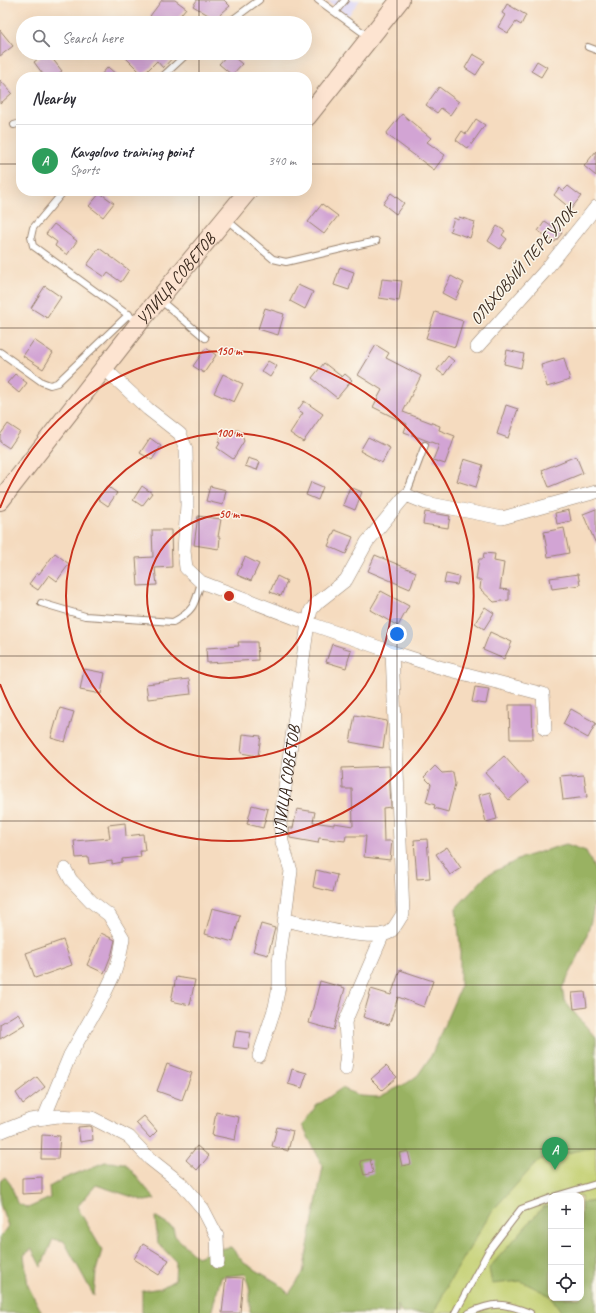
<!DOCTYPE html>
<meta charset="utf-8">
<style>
:root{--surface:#fff;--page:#f2f2f3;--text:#2b2b33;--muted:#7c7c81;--line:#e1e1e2;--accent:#d93025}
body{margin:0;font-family:Caveat,sans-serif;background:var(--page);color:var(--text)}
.controls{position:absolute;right:12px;bottom:12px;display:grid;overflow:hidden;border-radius:8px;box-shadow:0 4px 16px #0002}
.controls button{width:36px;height:36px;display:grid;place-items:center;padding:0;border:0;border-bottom:1px solid var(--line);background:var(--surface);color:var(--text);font:20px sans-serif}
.you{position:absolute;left:397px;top:634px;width:14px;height:14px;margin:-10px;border:3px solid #fff;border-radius:50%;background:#1a73e8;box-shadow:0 0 0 6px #1a73e833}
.badge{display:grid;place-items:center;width:26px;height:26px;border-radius:50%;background:var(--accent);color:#fff;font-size:13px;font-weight:700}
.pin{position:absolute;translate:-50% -33px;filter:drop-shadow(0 1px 2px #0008)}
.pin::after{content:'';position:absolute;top:21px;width:14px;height:12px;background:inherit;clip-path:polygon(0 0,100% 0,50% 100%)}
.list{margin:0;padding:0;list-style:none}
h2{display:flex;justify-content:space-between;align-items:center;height:52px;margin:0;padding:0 16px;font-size:17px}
h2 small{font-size:13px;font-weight:400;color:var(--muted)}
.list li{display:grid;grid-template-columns:26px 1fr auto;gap:12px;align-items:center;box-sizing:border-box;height:72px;padding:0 16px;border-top:1px solid var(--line)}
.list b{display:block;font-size:15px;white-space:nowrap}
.list p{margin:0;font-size:13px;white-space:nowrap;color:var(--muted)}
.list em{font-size:13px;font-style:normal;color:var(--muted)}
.icon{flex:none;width:22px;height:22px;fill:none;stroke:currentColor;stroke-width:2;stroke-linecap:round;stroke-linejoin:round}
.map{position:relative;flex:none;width:596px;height:1313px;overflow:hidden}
.search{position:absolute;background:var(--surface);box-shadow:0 4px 16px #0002;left:16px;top:16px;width:296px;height:44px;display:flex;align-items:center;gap:10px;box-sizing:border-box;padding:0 14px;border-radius:22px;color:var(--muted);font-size:15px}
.panel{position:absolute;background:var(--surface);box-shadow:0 4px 16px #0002;left:16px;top:72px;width:296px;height:124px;border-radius:16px}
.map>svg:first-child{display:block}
.built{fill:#dbd6f7}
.green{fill:#c2cf70;stroke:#7e7c47;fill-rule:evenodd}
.forest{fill:#99b262;stroke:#6a6e40}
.building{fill:#d2a4d4}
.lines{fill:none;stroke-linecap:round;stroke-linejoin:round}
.service-casing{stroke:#98826e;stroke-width:8}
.minor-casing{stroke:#98826e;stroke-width:14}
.secondary-casing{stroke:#98826e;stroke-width:20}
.service{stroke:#fff;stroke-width:6}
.minor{stroke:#fff;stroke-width:13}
.secondary{stroke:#fde4d1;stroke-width:18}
.grid{fill:none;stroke:#3b2a1e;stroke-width:1;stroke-opacity:0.55}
.ring{fill:none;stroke:#c8321e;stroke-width:2}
.labels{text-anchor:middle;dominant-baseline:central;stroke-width:3;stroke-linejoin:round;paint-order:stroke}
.street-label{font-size:17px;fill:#3b2a1e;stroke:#fbf7ec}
.centre{fill:#c8321e;stroke:#fbf7ec;stroke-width:2}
.ring-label{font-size:12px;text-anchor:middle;font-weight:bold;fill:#c8321e;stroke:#fbf7ec;stroke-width:3;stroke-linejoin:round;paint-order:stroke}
</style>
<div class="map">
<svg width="596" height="1313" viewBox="0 0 596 1313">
<rect width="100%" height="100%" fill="#fbf7ec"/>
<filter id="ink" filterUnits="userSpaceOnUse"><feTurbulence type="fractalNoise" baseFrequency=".025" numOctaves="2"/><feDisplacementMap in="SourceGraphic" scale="8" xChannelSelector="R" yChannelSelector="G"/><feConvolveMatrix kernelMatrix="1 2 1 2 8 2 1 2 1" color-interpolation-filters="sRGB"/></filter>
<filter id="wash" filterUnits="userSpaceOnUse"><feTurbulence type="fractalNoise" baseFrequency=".012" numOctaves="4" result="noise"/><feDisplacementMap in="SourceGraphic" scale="16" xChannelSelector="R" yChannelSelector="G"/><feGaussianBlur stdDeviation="0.9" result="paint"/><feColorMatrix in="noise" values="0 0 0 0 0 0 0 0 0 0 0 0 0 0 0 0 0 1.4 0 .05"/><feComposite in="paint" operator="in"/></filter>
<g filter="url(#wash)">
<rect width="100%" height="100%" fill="#f5dbbf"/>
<path class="built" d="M327 0H360L348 16Z"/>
<path class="green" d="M596 1066V1313H428L468 1243ZM551 1196H581V1298H551Z"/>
<path class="forest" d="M566 844 586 851C589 858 595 868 596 876 596 921 583 951 562 988L565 1002 596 1038V1146L539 1160 492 1211 448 1284 434 1313H402L397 1305 399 1313H250V1291L246 1274 221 1277 211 1313H142V1291L161 1288 175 1280 176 1262 158 1243 155 1217 173 1228 175 1236 197 1257 218 1249 231 1247 244 1263 278 1283 289 1294 303 1273 323 1166 302 1125 316 1106 342 1088 360 1096 379 1097 407 1083 418 1075 431 1056 460 988V945L456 908 487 875 524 857Z
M105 1162 125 1163 155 1199 145 1201 96 1185 77 1207 102 1250 96 1271 94 1296 64 1241 53 1239 41 1267 32 1249 24 1255 28 1286 41 1311 40 1313H0V1237L8 1226 0 1204V1181L5 1177 11 1185 17 1203 28 1208 50 1198 49 1187 63 1179Z
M596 1201V1313H562L552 1298H581V1203Z
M551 1206V1296L521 1281 492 1284 489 1268 543 1207Z"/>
<g id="blocks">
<path class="building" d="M162 0H175L186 8 174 23H159L150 16Z
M197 0H224L230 6 215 19 193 6Z
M507 4 526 15 521 25 516 22 508 33 498 27 505 15 502 13Z
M0 30 13 46 0 56Z
M46 53H48L62 71 54 77H45L34 62Z
M121 53H177L163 68 157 61 143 75Z
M229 53 242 64 232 75 219 64Z
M473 54 485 61 476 75 465 68Z
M537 61 547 67 541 77 531 71Z
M108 67 119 77H99Z
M0 80 12 93 0 104Z
M439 87 459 102 450 115 441 108 437 113 426 105Z
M402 114 431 138 427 142 445 155 434 170 386 134Z
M476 119 485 125 468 149 456 140 462 131 466 134Z
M596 151V176L584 166Z
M568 186 581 196 571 209 554 195 559 188 563 191Z
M100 193 114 203 103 217 89 206Z
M391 193 404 203 396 214 383 204Z
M322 204 338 216 324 234 308 222Z
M459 217 475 222 470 238 450 231 454 218 458 220Z
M545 221 562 233 555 242 538 231Z
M54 224 77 241 67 255 55 246 57 242 46 234Z
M497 226 505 231 502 235 507 239 500 249 488 241Z
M99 248 129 270 121 282 108 273 105 277 87 265Z
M340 267 354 272 349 290 334 285Z
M451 276 464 283 455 300 442 293Z
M382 279 402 281 399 301 379 298Z
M298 285 313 292 305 309 290 301Z
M45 286 61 297 47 318 31 308Z
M265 308 284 314 278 335 258 329Z
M435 312 463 321 455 347 426 338Z
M34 340 53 353 43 369 23 356Z
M376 345 389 353 386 358 421 376 403 412 440 426 439 430 455 436 445 464 433 460 439 445 404 432 407 424 373 407 382 390 358 375Z
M206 348 216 355 204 373 193 366Z
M507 350 524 354 521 368 504 364Z
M448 356 454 361 444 375 437 370Z
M564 358 570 380 547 387 541 365Z
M268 361 277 366 270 377 261 371Z
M324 363 342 377 345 374 352 380 337 398 312 378Z
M15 374 27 383 19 393 7 383Z
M223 374 243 384 234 402 214 393Z
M304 401 323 414 303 442 290 433 303 413 298 410Z
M506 405 518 409 508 438 497 434Z
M8 424 20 432 9 448 0 442V435Z
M238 430 241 432 244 441 233 459 217 448 220 443 218 442 222 435 225 436 228 431Z
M368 437 390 448 382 463 360 451Z
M150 438 161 446 152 460 140 453Z
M576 456 583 473 549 487 542 470Z
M248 458 260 462 257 470 245 466Z
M464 459 483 465 476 487 457 481Z
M311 482 323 487 318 500 306 495Z
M107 486 117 493 108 506 98 499Z
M142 486 152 493 142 506 133 500Z
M210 486 226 490 223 505 206 501Z
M350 487 362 492 355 510 343 505Z
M596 509V544L583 514Z
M569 510 571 521 557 524 555 513Z
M425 512 450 516 448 528 423 524Z
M198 516 221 519 218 537H220L219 549 194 545Z
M564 528 569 553 548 557 544 532Z
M152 530H171L172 567 155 568 157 585 138 586 136 558 153 557Z
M335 530 353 537 346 554 328 546Z
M55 553 69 564 57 581 49 575 38 590 29 584 37 573 39 574Z
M484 553 495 554 494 561 504 563 500 589 509 590V600L494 602 480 589 481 580H476L479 559H483Z
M375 555 416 572 410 589 368 571Z
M245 557 259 564 251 581 237 575Z
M446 574 459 577 457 585 444 583Z
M578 574 580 585 552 589 550 578Z
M277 576 287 581 281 596 270 592Z
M381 591 409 606 398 626 370 610Z
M485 607 494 613 484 629 475 623Z
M490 632 512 642 504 659 483 650Z
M238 642H257L258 660 207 663 206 648 239 646Z
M332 644 351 650 346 668 326 662Z
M84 669 105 673 101 694 80 690Z
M189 679 191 694 148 699 146 684Z
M475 687 489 689 486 704 472 702Z
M509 705H532L533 739H510Z
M60 708 74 712 65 742 51 738Z
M571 709 596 723 588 738 563 724Z
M355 715 387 721 383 748 350 742Z
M243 734 261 736 258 756 241 753Z
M504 756 528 783 509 800 485 773Z
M389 766 391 807 383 808 384 841H392L390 860 364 857 366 836H346L345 841 319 838 318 843 290 838 289 828H293L297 809 315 812 313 822 334 825V823L353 826 352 789H343L342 768Z
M435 766 442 773 453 772 455 784 448 812 434 808 435 805 426 802 431 784 424 777Z
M572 775V776L584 775 587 797 563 800 560 776Z
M490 792 497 819 486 822 479 795Z
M252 805 268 809 263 828 247 824Z
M125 823 126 836 143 834 145 851H140L141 857 122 859V862L112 864V861L89 864 88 857 76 858 74 841 110 838 108 825Z
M427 839 430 878 417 879 414 840Z
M447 847 461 868 450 875 436 854Z
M316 870 337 875 333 892 313 887Z
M212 908 240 915 233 942 205 934Z
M261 924 275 928 268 955 253 951Z
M101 933 115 940 112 953 104 973 87 965Z
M63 940 72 965 35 978 26 953Z
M400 970 433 981 424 1007 398 997 389 1025 363 1017 371 989 391 995Z
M176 977 195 980 190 1005 171 1001Z
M320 981 345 988 334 1030 309 1023Z
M585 992 587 1007 574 1009 572 993Z
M18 1013 25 1024 0 1039V1024Z
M236 1031 251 1033 248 1049 233 1047Z
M167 1064 192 1073 182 1100 157 1091Z
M386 1066 397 1077 382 1090 371 1079Z
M292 1069 307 1073 302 1088 288 1084Z
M37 1077 45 1087 23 1104 16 1093Z
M216 1112 239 1117 235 1140 212 1135Z
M144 1116 157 1131 150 1138 136 1123Z
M90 1126 92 1127 93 1140 80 1142 78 1127Z
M277 1127 293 1131 288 1151 272 1146Z
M42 1135 60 1136 58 1159H41Z
M197 1146 209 1156 197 1170 186 1160Z
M408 1151 411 1164 402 1166 399 1153Z
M370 1159 373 1173 364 1175 360 1161Z
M42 1177V1193L22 1194V1178Z
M143 1244 169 1260 159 1275 134 1259Z
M226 1277 243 1278 240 1313H222Z"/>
</g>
</g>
<g filter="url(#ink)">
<use href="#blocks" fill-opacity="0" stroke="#98826e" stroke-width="1"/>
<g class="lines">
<defs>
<path id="service" d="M318 0 369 37
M335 12 345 0
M228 23 259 0
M588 47 596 50
M162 77 188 53
M14 125 21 123
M64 191 33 228 31 237 33 246 138 322
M227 220 273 259 286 262 376 241
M160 300 205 338
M0 352 42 382 50 385 57 383 129 314
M406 495 425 445
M41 603 85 616 173 622C194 611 195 604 201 582
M556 1196 596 1184
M455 1313 488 1252 521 1209 551 1198
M469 1313C494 1301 504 1303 530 1313"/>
<g id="minor">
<path d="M477 347 544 272 596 207"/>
<path d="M104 368 148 409 180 434 186 449 187 505 184 551 186 568 201 582 308 623 392 652 403 914C399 919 395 928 390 932 373 943 306 924 285 920"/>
<path d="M392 652 439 667 543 694 545 729"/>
<path id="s1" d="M259 1056 275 1007 279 986V962L291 871 282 842 280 823 308 623 311 610 318 602 346 580 367 542 406 495 426 503 502 518 596 492"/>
<path d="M345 1069 347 1053 345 1022 383 934"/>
<path d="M44 1118 70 1055 102 999 114 974 120 955 123 938 109 915 92 902 71 880 65 869"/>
<path d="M0 1132 30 1120 58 1116 92 1118 129 1137 150 1159 183 1185 203 1209 217 1236 218 1262"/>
</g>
<g id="secondary">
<path d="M307 117 400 0"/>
<path id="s2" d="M0 501 139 323 248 191"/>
</g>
</defs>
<use href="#service" class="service-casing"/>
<use href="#minor" class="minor-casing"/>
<use href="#secondary" class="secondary-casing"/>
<use href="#service" class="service"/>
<use href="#minor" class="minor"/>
<use href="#secondary" class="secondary"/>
</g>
</g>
<path class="grid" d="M199 0V23M397 0V1313M199 53V77M0 164H21M307 164H596M199 191V1313M0 328H596M0 492H596M0 656H596M0 821H596M0 985H596M0 1149H596"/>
<g class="ring">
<circle cx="229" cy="596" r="82"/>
<circle cx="229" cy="596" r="163"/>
<path d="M0 508A245 245 0 1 1 0 684"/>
</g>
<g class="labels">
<g class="street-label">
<text transform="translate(523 265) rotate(-49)">ОЛЬХОВЫЙ ПЕРЕУЛОК</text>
<text stroke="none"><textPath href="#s2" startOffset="283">УЛИЦА СОВЕТОВ</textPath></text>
<text stroke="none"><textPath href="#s1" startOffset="280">УЛИЦА СОВЕТОВ</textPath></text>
</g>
</g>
<circle cx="229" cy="596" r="6" class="centre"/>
<g class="ring-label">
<text x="229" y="355">150 m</text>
<text x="229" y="437">100 m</text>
<text x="229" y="518">50 m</text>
</g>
</svg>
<div class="controls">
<button>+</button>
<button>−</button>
<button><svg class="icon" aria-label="locate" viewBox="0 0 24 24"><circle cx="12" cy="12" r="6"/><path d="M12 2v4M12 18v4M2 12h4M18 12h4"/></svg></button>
</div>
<div class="you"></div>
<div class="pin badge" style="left:555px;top:1170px;background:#2e9e5b">A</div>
<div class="search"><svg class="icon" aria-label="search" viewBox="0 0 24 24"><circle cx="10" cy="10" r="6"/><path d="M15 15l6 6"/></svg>Search here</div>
<section class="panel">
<h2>Nearby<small></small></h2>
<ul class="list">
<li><span class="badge" style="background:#2e9e5b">A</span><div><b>Kavgolovo training point</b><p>Sports</p></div><em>340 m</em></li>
</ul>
</section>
</div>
